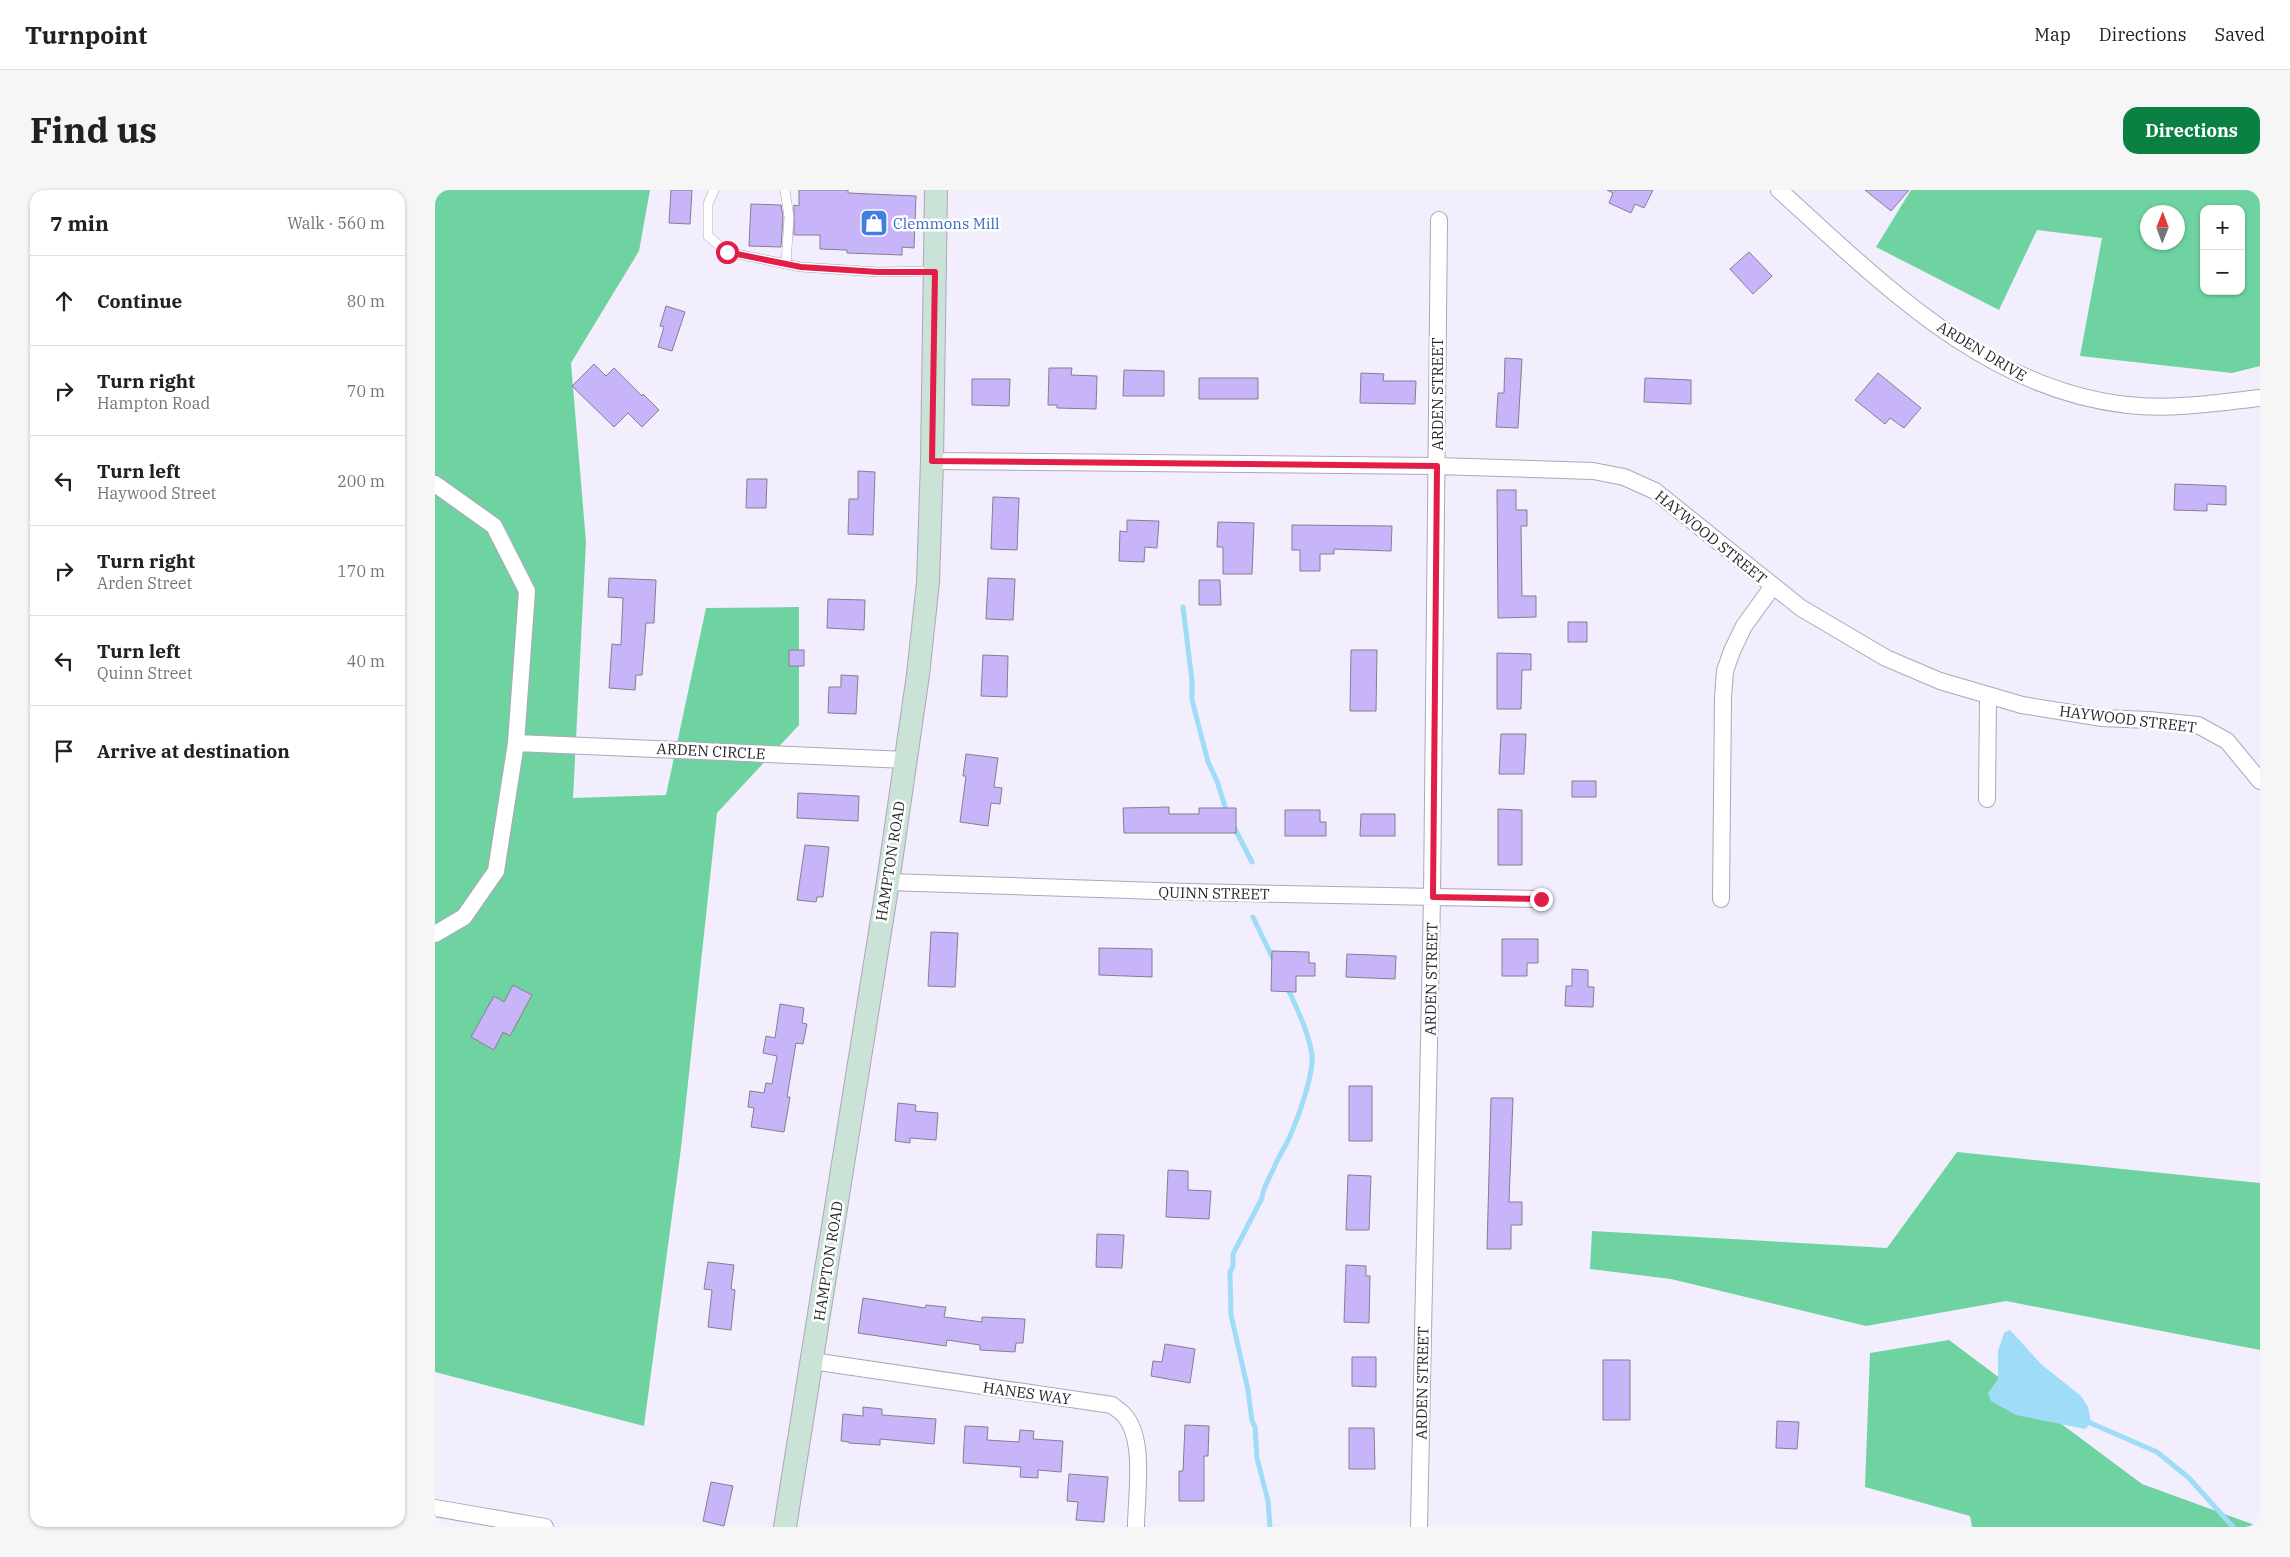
<!DOCTYPE html>
<meta charset="utf-8">
<style>
:root{--surface:#fff;--page:#f6f6f6;--text:#202124;--muted:#757577;--line:#e0e0e0;--accent:#0b8043}
body{margin:0;font-family:"IBM Plex Serif",serif;background:var(--page);color:var(--text)}
.controls{position:absolute;right:15px;top:15px;display:grid;overflow:hidden;border-radius:10px;box-shadow:0 1px 4px #0004}
.controls button{width:45px;height:45px;display:grid;place-items:center;padding:0;border:0;border-bottom:1px solid var(--line);background:var(--surface);color:var(--text);font:25px sans-serif}
.compass{position:absolute;left:1705px;top:15px;width:45px;height:45px;border-radius:50%;background:var(--surface);box-shadow:0 1px 4px #0004;rotate:1deg}
.stop{position:absolute;width:15px;height:15px;margin:-11px;border:4px solid #e11d48;border-radius:50%;background:#fff}
.stop.end{background:#e11d48;border-color:#fff;box-shadow:0 1px 5px #0008}
.list{margin:0;padding:0;list-style:none}
h2{display:flex;justify-content:space-between;align-items:center;height:65px;margin:0;padding:0 20px;font-size:21px}
h2 small{font-size:16px;font-weight:400;color:var(--muted)}
.list li{display:grid;grid-template-columns:32px 1fr auto;gap:15px;align-items:center;box-sizing:border-box;height:90px;padding:0 20px;border-top:1px solid var(--line)}
.list b{display:block;font-size:19px;white-space:nowrap}
.list p{margin:0;font-size:16px;white-space:nowrap;color:var(--muted)}
.list em{font-size:16px;font-style:normal;color:var(--muted)}
.icon{flex:none;width:28px;height:28px;fill:none;stroke:currentColor;stroke-width:2;stroke-linecap:round;stroke-linejoin:round}
.map{position:relative;flex:none;width:1825px;height:1337px;overflow:hidden;border-radius:15px}
header{display:flex;align-items:center;gap:30px;box-sizing:border-box;height:70px;padding:0 25px;background:var(--surface);border-bottom:1px solid var(--line)}
header strong{font-size:24px}
nav{display:flex;gap:28px;margin-inline-start:auto;font-size:18px}
.intro{display:flex;align-items:center;justify-content:space-between;box-sizing:border-box;height:120px;padding:0 30px}
h1{margin:0;font-size:35px}
.button{padding:12px 22px;border-radius:15px;background:var(--accent);color:#fff;font-size:18px;font-weight:700}
main{display:flex;gap:30px;padding:0 30px}
aside{flex:1;background:var(--surface);border-radius:15px;box-shadow:0 1px 4px #0004}
.map>svg:first-child{display:block}
.forest{fill:#6ed3a0;fill-rule:evenodd}
.water{fill:#9fdcf7}
.lines{fill:none;stroke-linecap:round;stroke-linejoin:round}
.stream{stroke:#9fdcf7;stroke-width:5}
.building{fill:#c8b4f8;stroke:#847f90}
.service-casing{stroke:#aca7ba;stroke-width:10}
.minor-casing{stroke:#aca7ba;stroke-width:18}
.secondary-casing{stroke:#aca7ba;stroke-width:24}
.service{stroke:#fff;stroke-width:9}
.minor{stroke:#fff;stroke-width:16}
.secondary{stroke:#cbe2d6;stroke-width:22}
.route{stroke:#e11d48;stroke-width:6}
.labels{text-anchor:middle;dominant-baseline:central;stroke-width:5;stroke-linejoin:round;paint-order:stroke}
.shop-label{font-size:15px;fill:#366cbe;stroke:#fff;text-anchor:start}
.street-label{font-size:15px;fill:#28262d;stroke:#fff}
</style>
<header>
<strong>Turnpoint</strong>
<nav><a>Map</a><a>Directions</a><a>Saved</a></nav>
</header>
<div class="intro"><h1>Find us</h1><a class="button">Directions</a></div>
<main>
<aside>
<h2>7 min<small>Walk · 560 m</small></h2>
<ul class="list">
<li><svg class="icon" aria-label="ahead" viewBox="0 0 24 24"><path d="M12 20V5M6 11l6-6 6 6"/></svg><div><b>Continue</b></div><em>80 m</em></li>
<li><svg class="icon" aria-label="right" viewBox="0 0 24 24"><path d="M7 20v-9h11M14 6l5 5-5 5"/></svg><div><b>Turn right</b><p>Hampton Road</p></div><em>70 m</em></li>
<li><svg class="icon" aria-label="left" viewBox="0 0 24 24"><path d="M17 20v-9H6M10 6l-5 5 5 5"/></svg><div><b>Turn left</b><p>Haywood Street</p></div><em>200 m</em></li>
<li><svg class="icon" aria-label="right" viewBox="0 0 24 24"><path d="M7 20v-9h11M14 6l5 5-5 5"/></svg><div><b>Turn right</b><p>Arden Street</p></div><em>170 m</em></li>
<li><svg class="icon" aria-label="left" viewBox="0 0 24 24"><path d="M17 20v-9H6M10 6l-5 5 5 5"/></svg><div><b>Turn left</b><p>Quinn Street</p></div><em>40 m</em></li>
<li><svg class="icon" aria-label="arrive" viewBox="0 0 24 24"><path d="M6 21V4h12l-3 4 3 4H6"/></svg><div><b>Arrive at destination</b></div></li>
</ul>
</aside>
<div class="map">
<svg width="1825" height="1337" viewBox="0 0 1825 1337">
<rect width="100%" height="100%" fill="#f2eefd"/>
<path class="forest" d="M0 0H215L204 61 136 173 151 352 138 608 231 605 271 418 364 417V535L282 623 246 958 209 1236 0 1182Z
M1476 0H1825V176L1797 183 1645 166 1667 48 1602 40 1564 120 1441 57ZM1769 19H1806V101H1769ZM1742 22V52H1712V22Z
M1522 962 1825 993V1160L1571 1111 1431 1136 1236 1089 1155 1079 1157 1041 1452 1058Z
M1514 1150 1707 1294 1825 1337H1537L1535 1326 1430 1297 1435 1163Z"/>
<path class="water" d="M1575 1140 1606 1174 1646 1206 1653 1217 1656 1233 1650 1239 1581 1225 1556 1211 1553 1203 1563 1189V1161L1569 1143Z"/>
<g class="lines">
<path class="stream" d="M748 417 757 491V510L773 572 782 591 792 623
M798 635 817 672
M818 727 839 771
M1651 1231 1722 1262 1754 1288 1798 1337
M835 1337 833 1311 822 1268 820 1237 817 1231 813 1200 796 1125 795 1082 798 1076V1064L827 1008C827 999 837 984 841 973 845 964 851 956 855 946 863 928 879 884 877 865 873 840 862 819 852 797"/>
</g>
<path class="building" d="M236 0H257L255 34 234 33Z
M364 0H413V3L481 6 479 58 467 57V65L412 63V60L385 59V45H359V15L364 16Z
M1172 0H1218L1209 18 1200 14 1196 23 1174 13 1178 3Z
M1430 0H1474L1456 21Z
M316 14 346 15 348 27 346 57 314 56Z
M1314 62 1337 86 1318 104 1295 79Z
M231 116 250 122 237 161 223 157 229 137 225 136Z
M1070 168 1087 169 1083 238 1061 237 1063 203H1069Z
M159 174 171 186 179 178 207 206 208 204 224 220 207 237 193 223 179 237 137 196Z
M614 178H637L636 185 662 186 661 219 622 218V215H613Z
M689 180 729 181V206H688Z
M926 183 949 184 948 191H981L980 214 925 213Z
M1443 183 1486 218 1469 238 1455 228 1450 234 1420 210Z
M764 188H823V209H764Z
M1210 188 1256 190V214L1209 212Z
M537 189H575L574 216 537 215Z
M423 281 440 282 438 345 413 344 414 309H423Z
M312 289H332L331 318H311Z
M1740 294 1791 296V315L1772 314V321L1739 320Z
M1062 300H1081V320H1092V336H1086L1087 406H1101V427L1063 428Z
M558 307 584 308 582 360 556 359Z
M692 330 724 331 722 358 710 357 709 372 684 371 685 341 692 342Z
M783 332 819 333 817 384H788V357H782Z
M857 335 957 336 956 361 899 359V364H885V381H865V360H857Z
M174 388 221 390 219 433H211L207 485H201L200 500 174 498 177 454 186 455 188 408 173 407Z
M553 388 580 389 578 430 551 429Z
M764 390H785L786 415H764Z
M393 409 430 410 429 440 392 438Z
M1133 432H1152V452H1133Z
M354 460H369V476H354Z
M916 460H942L941 521H915Z
M1062 463 1096 464V480H1087L1086 519H1062Z
M548 465 573 466 572 507 546 506Z
M406 485 423 486 421 524 393 523 394 497H406Z
M1066 544H1091L1089 584H1064Z
M531 564 563 568 559 597 567 598 565 614 556 613 553 636 525 632 531 586H528Z
M1137 591H1161V607H1137Z
M363 603 424 606 423 631 362 628Z
M734 617V624H764V618H801V643H689L688 618Z
M1063 619 1087 620V675H1063Z
M850 620H885V632H891V646H850Z
M926 624H960V646H925Z
M370 655 394 657 388 707H382L381 712 362 710Z
M496 742 523 743 520 797 493 796Z
M1067 749H1103V773H1092V786H1067Z
M664 758 717 759V787L664 785Z
M837 761 874 762V773H880V786H861V802L836 801Z
M912 764 961 766 960 789 911 787Z
M1137 779 1153 780V797H1159L1158 817 1130 816 1131 796H1137Z
M78 795 97 805 75 846 68 842 59 860 36 847 59 806 69 812Z
M345 814 369 818 367 833 372 834 368 854 361 853 352 907H355L349 942 316 937 319 918 313 917 315 901 329 903 331 893 337 894 342 866 328 863 331 846 340 848Z
M914 896H937V951H914Z
M1056 908H1078L1074 1012H1087V1035H1076V1059H1052Z
M463 913 481 915 480 921 503 923 501 950 475 948V953L460 951Z
M733 980 753 981V1000L776 1001 774 1029 731 1027Z
M913 985 936 986 934 1040H911Z
M662 1044 689 1045 687 1078 661 1077Z
M273 1072 299 1075 296 1099 300 1100 296 1140 273 1137 277 1100 269 1099Z
M911 1075 931 1076V1086H935L934 1133 909 1132Z
M428 1108 490 1118 491 1115 511 1117 509 1127 547 1132V1127L590 1129 588 1153H581L580 1162 545 1160V1155L512 1150 511 1156 423 1143Z
M730 1154 760 1159 755 1193 716 1186 718 1171 727 1172Z
M917 1167H941V1197L917 1196Z
M1168 1170H1195V1230H1168Z
M428 1217 447 1219V1225L501 1229 499 1254 445 1249V1255L414 1253V1252L406 1251 408 1224 428 1226Z
M1342 1231 1364 1232 1362 1259 1341 1258Z
M750 1235 774 1236 773 1266H769V1311H744V1281H748Z
M530 1236 553 1237 552 1250 584 1252 585 1240 599 1241 598 1249 628 1251 626 1282 603 1280V1288L585 1287 586 1277 528 1273Z
M914 1238H939L940 1279H914Z
M634 1284 673 1287 669 1332 641 1330 643 1312 632 1311Z
M276 1292 298 1296 289 1336 268 1331Z"/>
<g class="lines">
<defs>
<path id="service" d="M279 0 273 14V46L292 62 366 77 443 82 500 81
M350 0 354 27 351 74"/>
<path id="minor" d="M1344 0C1445 91 1550 200 1693 215 1736 220 1782 213 1825 208
M497 271 1002 276 1158 281 1189 287 1220 301 1366 418 1451 468 1505 491 1587 515 1667 528 1714 530 1763 535 1792 551 1825 591
M0 294 59 336 92 401 81 553 61 681 29 727 0 744
M81 553 471 570
M1552 609 1553 507
M453 692 753 702 1105 709
M1286 709 1288 508 1290 481 1297 461 1309 436 1338 396
M377 1171 677 1215C680 1218 686 1221 689 1225 711 1249 701 1306 701 1337
M0 1318 110 1337
M984 1337 997 707 1004 30"/>
<path id="secondary" d="M350 1337 453 692 483 485 493 392 497 271 501 0"/>
</defs>
<use href="#service" class="service-casing"/>
<use href="#minor" class="minor-casing"/>
<use href="#secondary" class="secondary-casing"/>
<use href="#service" class="service"/>
<use href="#minor" class="minor"/>
<use href="#secondary" class="secondary"/>
</g>
<g class="lines">
<path class="route" d="M292 62 366 77 443 82H500L497 271 1002 276 998 707 1106 709"/>
</g>
<defs>
<symbol id="shop-square" viewBox="-11 -11 22 22"><rect x="-9" y="-9" width="18" height="18" rx="4" fill="#3f7fe0" stroke="#fff"/><path d="M-5-2.5h2.3a2.7 3.5 0 0 1 5.4 0H5L5.5 6h-11ZM-1.5-2.5h3a1.5 2.3 0 0 0-3 0Z" fill="#fff"/></symbol>
</defs>
<g fill-rule="evenodd">
<use href="#shop-square" x="423" y="17" width="32" height="32"/>
</g>
<g class="labels">
<g class="shop-label">
<text x="458" y="33">Clemmons Mill</text>
</g>
<g class="street-label">
<text transform="translate(1547 161) rotate(31)">ARDEN DRIVE</text>
<text transform="translate(1002 204) rotate(-90)">ARDEN STREET</text>
<text transform="translate(1276 347) rotate(39)">HAYWOOD STREET</text>
<text transform="translate(1693 529) rotate(7)">HAYWOOD STREET</text>
<text transform="translate(276 561) rotate(3)">ARDEN CIRCLE</text>
<text transform="translate(455 671) rotate(-81)">HAMPTON ROAD</text>
<text transform="translate(779 703) rotate(1)">QUINN STREET</text>
<text transform="translate(996 789) rotate(-89)">ARDEN STREET</text>
<text transform="translate(393 1071) rotate(-81)">HAMPTON ROAD</text>
<text transform="translate(987 1193) rotate(-89)">ARDEN STREET</text>
<text transform="translate(592 1203) rotate(8)">HANES WAY</text>
</g>
</g>
</svg>
<div class="controls">
<button>+</button>
<button>−</button>
</div>
<svg class="compass" viewBox="-18 -18 36 36"><path d="M0-13l5 13h-10z" fill="#e53935"/><path d="M0 13l5-13h-10z" fill="#757577"/></svg>
<div class="stop" style="left:292px;top:62px"></div>
<div class="stop end" style="left:1106px;top:709px"></div>
</div>
</main>
